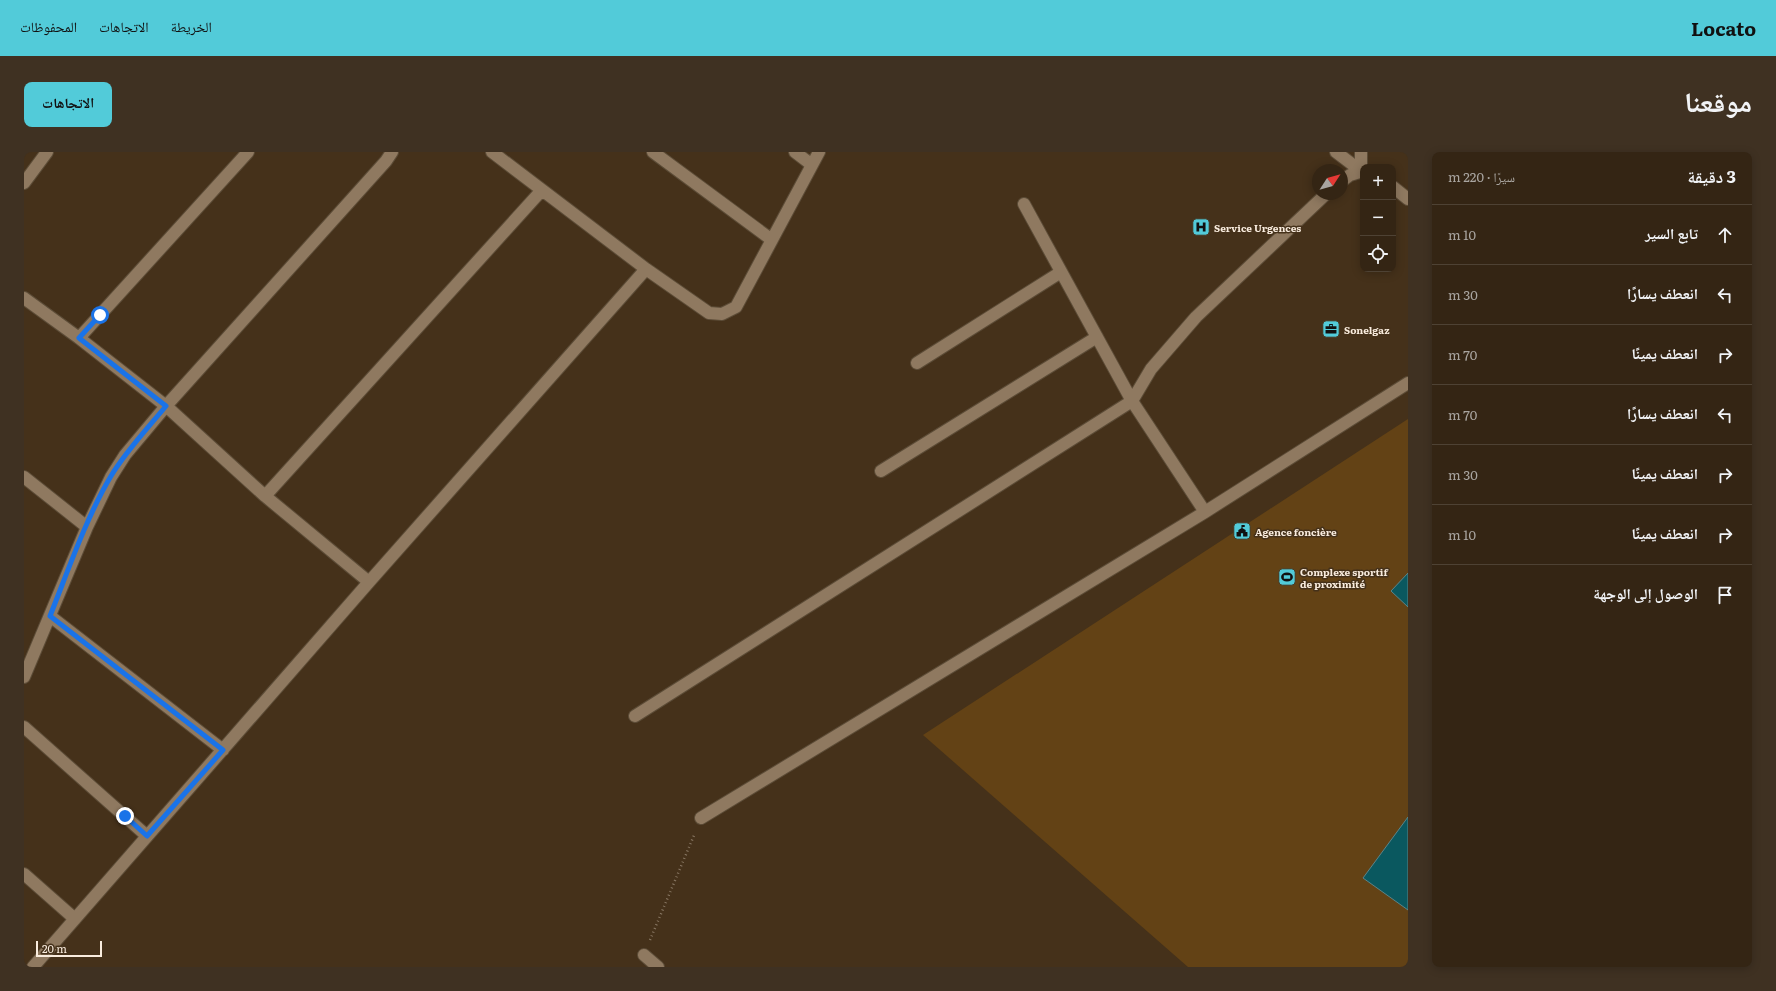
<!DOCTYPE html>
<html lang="ar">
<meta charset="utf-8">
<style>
:root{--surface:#342514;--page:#3f3122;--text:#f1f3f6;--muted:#a9a5a0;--line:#4e4234;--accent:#52cbd9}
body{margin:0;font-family:Literata,"Noto Naskh Arabic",serif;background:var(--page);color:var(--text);direction:rtl}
.controls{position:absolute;right:12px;top:12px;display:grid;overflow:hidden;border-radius:8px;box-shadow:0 2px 10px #0003}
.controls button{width:36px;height:36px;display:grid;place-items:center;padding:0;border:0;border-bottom:1px solid var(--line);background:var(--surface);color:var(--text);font:20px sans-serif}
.compass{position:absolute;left:1288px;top:12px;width:36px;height:36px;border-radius:50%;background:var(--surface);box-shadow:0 2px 10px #0003;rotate:54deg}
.scale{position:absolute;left:12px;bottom:10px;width:66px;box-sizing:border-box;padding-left:4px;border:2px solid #f9ecde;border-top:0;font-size:11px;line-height:14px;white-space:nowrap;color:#f9ecde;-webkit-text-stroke:3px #45311a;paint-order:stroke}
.stop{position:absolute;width:12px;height:12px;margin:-9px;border:3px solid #1a73e8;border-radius:50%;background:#fff}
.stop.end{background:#1a73e8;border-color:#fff;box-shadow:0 1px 4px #0008}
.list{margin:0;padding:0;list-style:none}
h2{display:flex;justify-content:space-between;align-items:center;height:52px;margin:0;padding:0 16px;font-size:17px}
h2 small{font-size:13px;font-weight:400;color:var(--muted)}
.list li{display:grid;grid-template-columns:26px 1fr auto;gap:12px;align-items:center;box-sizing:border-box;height:60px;padding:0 16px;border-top:1px solid var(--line)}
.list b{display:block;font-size:15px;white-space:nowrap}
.list em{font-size:13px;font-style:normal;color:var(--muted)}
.icon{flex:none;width:22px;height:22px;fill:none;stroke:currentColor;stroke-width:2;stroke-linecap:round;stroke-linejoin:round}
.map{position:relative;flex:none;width:1384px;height:815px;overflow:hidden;direction:ltr;border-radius:8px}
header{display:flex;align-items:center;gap:24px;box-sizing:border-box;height:56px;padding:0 20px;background:var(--accent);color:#111}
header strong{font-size:19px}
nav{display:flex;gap:22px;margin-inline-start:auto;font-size:14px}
.intro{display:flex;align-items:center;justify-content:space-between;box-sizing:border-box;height:96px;padding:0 24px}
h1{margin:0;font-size:28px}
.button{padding:10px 18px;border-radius:8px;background:var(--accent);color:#111;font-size:14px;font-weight:700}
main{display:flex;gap:24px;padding:0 24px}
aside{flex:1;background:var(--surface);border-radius:8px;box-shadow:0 2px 10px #0003}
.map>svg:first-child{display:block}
.green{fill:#634215}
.building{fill:#0a585f;stroke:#5b8489}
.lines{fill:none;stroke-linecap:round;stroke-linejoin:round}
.minor-casing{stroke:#5c4c37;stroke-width:14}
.path{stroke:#887763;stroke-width:2.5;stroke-dasharray:1 3;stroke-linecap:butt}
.minor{stroke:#8f7960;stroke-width:12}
.route{stroke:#1a73e8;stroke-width:5}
.labels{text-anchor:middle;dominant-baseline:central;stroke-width:3;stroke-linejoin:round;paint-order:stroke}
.poi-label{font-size:10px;font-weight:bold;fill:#f9ecde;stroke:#45311a;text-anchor:start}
</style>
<header>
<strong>Locato</strong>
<nav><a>الخريطة</a><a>الاتجاهات</a><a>المحفوظات</a></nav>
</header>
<div class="intro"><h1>موقعنا</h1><a class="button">الاتجاهات</a></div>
<main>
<aside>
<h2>3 دقيقة<small>سيرًا · 220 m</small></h2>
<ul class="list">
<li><svg class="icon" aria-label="ahead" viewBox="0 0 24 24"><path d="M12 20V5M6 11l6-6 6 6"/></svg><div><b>تابع السير</b></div><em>10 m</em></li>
<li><svg class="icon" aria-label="left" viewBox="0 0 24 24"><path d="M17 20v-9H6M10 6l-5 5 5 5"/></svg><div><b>انعطف يسارًا</b></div><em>30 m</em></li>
<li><svg class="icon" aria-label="right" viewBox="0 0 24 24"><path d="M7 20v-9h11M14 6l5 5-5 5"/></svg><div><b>انعطف يمينًا</b></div><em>70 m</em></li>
<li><svg class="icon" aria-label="left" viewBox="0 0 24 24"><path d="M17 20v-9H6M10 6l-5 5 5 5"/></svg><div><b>انعطف يسارًا</b></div><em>70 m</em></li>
<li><svg class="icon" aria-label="right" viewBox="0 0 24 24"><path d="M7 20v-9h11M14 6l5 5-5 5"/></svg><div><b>انعطف يمينًا</b></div><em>30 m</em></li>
<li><svg class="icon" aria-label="right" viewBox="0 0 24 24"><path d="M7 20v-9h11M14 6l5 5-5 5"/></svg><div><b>انعطف يمينًا</b></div><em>10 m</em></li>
<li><svg class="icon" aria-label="arrive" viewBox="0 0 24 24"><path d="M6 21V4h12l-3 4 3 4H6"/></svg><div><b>الوصول إلى الوجهة</b></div></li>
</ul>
</aside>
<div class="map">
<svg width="1384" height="815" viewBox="0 0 1384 815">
<rect width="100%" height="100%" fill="#45311a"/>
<path class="green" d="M1384 267V815H1164L899 583Z"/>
<path class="building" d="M1384 421V455L1367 439Z
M1384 665V758L1339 726Z"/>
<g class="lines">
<defs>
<path id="minor" d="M468 0 622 117 685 161 698 162 712 155 795 0
M629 0 748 88
M771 0 788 13
M1312 0 1337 19
M1337 19V0
M1318 29 1326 23 1339 19
M0 31 23 0
M1369 35 1384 47
M1000 52 1108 249 1181 360
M0 146 55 186 142 254 241 344 345 430
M55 186 224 0
M893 211 1037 120
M857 319 1073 185
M0 325 63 375
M241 344 518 38
M26 464 199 598
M0 525 63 375 87 325 101 303 142 254 362 9 368 0
M611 564 1108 249 1127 217 1172 165 1302 42
M0 575 123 684
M677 666 1181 360 1384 231
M0 722 51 767
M620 803 634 815
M9 815 345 430 622 117"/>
</defs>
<use href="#minor" class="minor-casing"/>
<path class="path" d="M626 788 671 681"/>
<use href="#minor" class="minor"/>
</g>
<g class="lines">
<path class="route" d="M76 163 55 186 142 254C123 277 102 299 87 324 62 366 44 419 26 464L199 598 123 684 101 664"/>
</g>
<defs>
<symbol id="hospital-square" viewBox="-11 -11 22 22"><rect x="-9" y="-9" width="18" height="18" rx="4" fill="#52cbd9" stroke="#45311a"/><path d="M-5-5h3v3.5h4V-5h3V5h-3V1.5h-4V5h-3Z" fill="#111"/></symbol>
<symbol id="office-square" viewBox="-11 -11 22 22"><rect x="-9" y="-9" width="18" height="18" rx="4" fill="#52cbd9" stroke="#45311a"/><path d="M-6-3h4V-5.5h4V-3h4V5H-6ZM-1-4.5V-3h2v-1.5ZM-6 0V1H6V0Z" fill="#111"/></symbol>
<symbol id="civic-square" viewBox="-11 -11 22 22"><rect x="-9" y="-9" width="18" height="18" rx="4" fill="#52cbd9" stroke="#45311a"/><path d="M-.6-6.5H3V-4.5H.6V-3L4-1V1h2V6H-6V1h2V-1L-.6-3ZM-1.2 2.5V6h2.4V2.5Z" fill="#111"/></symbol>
<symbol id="stadium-square" viewBox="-11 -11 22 22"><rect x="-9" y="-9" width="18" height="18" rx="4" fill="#52cbd9" stroke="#45311a"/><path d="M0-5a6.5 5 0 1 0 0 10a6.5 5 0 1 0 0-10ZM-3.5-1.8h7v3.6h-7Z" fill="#111"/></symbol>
</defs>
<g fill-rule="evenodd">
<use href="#hospital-square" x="1167" y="65" width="20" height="20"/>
<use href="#office-square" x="1297" y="167" width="20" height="20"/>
<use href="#civic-square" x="1208" y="369" width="20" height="20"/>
<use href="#stadium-square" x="1253" y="415" width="20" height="20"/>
</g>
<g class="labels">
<g class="poi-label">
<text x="1190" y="75">Service Urgences</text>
<text x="1320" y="177">Sonelgaz</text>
<text x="1231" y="379">Agence foncière</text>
<text x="1276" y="419">Complexe sportif<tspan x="1276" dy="12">de proximité</tspan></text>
</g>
</g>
</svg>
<div class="controls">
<button>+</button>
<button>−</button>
<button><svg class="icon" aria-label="locate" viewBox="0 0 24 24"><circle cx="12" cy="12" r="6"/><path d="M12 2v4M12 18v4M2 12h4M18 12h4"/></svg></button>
</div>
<svg class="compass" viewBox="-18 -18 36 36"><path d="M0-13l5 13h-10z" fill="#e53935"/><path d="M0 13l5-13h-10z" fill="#a9a5a0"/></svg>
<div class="scale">20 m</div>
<div class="stop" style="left:76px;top:163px"></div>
<div class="stop end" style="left:101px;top:664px"></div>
</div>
</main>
